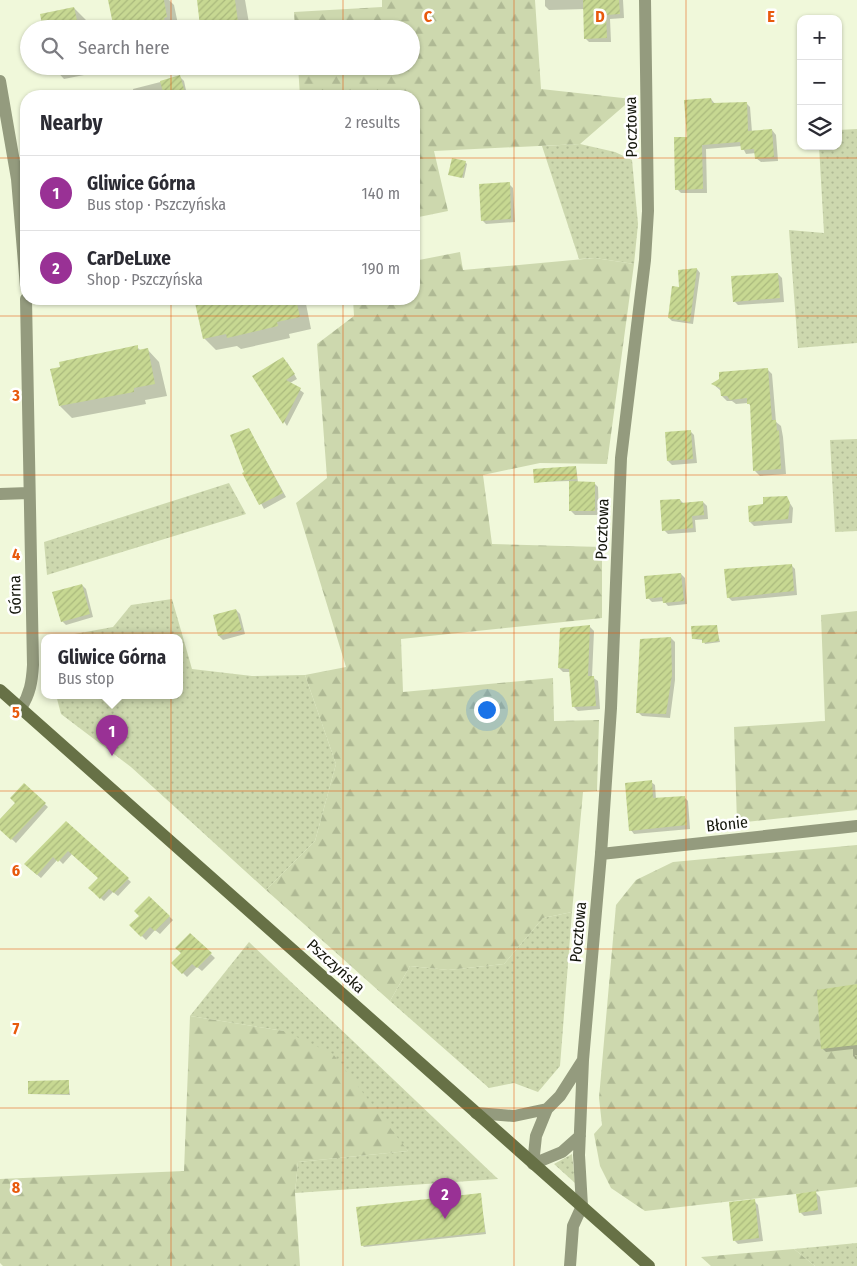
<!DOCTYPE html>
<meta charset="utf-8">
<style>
:root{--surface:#fff;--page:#f2f2f3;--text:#2b2b33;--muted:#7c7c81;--line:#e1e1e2;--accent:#993195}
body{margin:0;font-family:"Fira Sans Condensed",sans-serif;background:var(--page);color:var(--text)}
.controls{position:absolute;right:15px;top:15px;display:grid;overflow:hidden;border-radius:10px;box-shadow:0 1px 4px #0004}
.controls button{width:45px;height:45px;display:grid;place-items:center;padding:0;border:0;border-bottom:1px solid var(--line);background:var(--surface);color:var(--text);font:25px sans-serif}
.you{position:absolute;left:486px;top:709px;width:18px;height:18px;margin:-12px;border:4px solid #fff;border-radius:50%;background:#1a73e8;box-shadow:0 0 0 8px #1a73e833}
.badge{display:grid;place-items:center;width:32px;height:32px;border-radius:50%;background:var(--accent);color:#fff;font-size:16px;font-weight:700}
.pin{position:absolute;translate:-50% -41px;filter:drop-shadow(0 1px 2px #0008)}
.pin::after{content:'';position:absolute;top:26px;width:18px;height:15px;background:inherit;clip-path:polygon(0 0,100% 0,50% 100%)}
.popup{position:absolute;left:41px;top:634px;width:142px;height:65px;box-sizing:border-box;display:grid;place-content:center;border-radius:10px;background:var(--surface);filter:drop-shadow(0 1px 4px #0005);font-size:16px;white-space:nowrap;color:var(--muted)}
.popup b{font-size:19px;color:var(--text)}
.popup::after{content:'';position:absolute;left:50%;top:100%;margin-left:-10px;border:10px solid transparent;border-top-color:var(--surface)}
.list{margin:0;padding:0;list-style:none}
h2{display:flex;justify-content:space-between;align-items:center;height:65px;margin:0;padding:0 20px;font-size:21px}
h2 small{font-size:16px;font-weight:400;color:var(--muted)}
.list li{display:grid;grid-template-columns:32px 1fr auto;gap:15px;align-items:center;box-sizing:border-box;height:75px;padding:0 20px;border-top:1px solid var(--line)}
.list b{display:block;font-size:19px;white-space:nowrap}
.list p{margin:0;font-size:16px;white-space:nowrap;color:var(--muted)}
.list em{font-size:16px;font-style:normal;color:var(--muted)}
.icon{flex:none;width:28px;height:28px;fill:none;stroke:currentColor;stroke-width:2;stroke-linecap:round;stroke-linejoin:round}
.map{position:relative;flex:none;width:857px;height:1266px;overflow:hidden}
.search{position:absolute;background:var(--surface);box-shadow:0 1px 4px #0004;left:20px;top:20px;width:400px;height:55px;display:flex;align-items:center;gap:12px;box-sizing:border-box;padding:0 18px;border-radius:28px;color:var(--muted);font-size:19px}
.panel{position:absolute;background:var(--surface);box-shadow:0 1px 4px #0004;left:20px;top:90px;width:400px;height:215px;border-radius:20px}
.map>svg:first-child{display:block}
.grass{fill:url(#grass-dots)}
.forest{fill:url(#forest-firs)}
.shadow{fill:#0003}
.building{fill:url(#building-hatch)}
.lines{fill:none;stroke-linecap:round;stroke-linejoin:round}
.minor{stroke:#949b7e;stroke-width:12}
.tertiary{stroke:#949b7e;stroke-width:12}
.secondary{stroke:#677146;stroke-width:12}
.grid{fill:none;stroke:#e8590c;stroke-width:1;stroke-opacity:0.55}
.labels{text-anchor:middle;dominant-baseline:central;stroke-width:5;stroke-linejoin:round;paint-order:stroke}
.street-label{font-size:16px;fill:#14160c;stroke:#fff}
.grid-label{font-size:16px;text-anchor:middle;font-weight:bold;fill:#e8590c;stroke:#fff;stroke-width:5;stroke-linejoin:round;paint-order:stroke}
</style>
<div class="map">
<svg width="857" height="1266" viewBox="0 0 857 1266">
<defs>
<pattern id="grass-dots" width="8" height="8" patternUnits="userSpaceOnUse" patternTransform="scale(1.25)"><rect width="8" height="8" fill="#cdd8ae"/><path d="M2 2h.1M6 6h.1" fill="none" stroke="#afb994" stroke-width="1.8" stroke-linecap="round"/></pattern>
<pattern id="forest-firs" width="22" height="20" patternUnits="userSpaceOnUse" patternTransform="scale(1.25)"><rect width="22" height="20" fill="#cdd8ae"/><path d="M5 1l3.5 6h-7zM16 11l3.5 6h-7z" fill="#afb994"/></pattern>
<pattern id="building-hatch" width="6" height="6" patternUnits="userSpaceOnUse" patternTransform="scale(1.25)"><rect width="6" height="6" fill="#c7d892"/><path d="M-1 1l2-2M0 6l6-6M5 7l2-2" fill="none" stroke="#aab97d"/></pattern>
</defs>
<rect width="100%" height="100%" fill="#f0f8da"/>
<path class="grass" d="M857 129V343L798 348 789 230 824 233 819 146H838V130Z
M580 144 615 152 632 160 638 224 634 264 595 258 579 259 542 146Z
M857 439V531L835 532 830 440Z
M229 483 246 514 47 575 44 542Z
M172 599 192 669 252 676 305 675 336 764 315 841 266 890 131 767 61 714 56 695H180V637H58L113 627 131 605Z
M572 912 560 1066 538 1092 514 1083 489 1088 390 1001 410 966 448 970 504 964 543 918Z
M249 942 498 1179 295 1193 298 1162 408 1151 284 1031 190 1016Z
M572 1154 575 1182V1183L554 1164Z
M857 1243V1266H815L794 1249Z"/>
<path class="forest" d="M382 0H535L541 89 632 99 580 144 434 151 448 211 414 218V96H300L298 66H411V29H295L294 12 382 7Z
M460 252 463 270 595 258 634 264 607 464 540 463 483 475 492 544 602 547V618L401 639 403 692 553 678 554 721 599 720 597 791 583 792 572 912 543 918 504 964 448 970 410 966 390 1001 266 890 315 841 336 764 305 675 346 667 296 503 327 478 317 344 354 316 353 299H414V261Z
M857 611V810L737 823 734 727 825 721 821 615Z
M857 845V1187L645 1211 611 1188 600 1166 594 1134 602 1125 599 1098 616 905 636 880 673 862Z
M190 1016 284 1031 333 1054 408 1151 298 1162 295 1193 300 1266H3L0 1263V1179L184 1171Z
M794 1249 815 1266H711L701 1257Z"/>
<path class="shadow" d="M115 0H169L174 5 179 29H115Z
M198 0H245L250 29H204L201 26Z
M545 0H623L624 18 610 19 611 42H589L585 38V9L549 10 545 6Z
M74 8 86 20 88 29H44Z
M52 66H99L100 68 88 71 89 74 64 79Z
M180 77 184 81 187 95 205 90 209 96H134L133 89Z
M711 99 715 104 746 103 750 107 752 132 772 130 776 135 778 161 761 162 756 158V153L746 154 742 146 706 149 707 193H681L677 189 688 138Z
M465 162 467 164 464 178 449 174Z
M509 184 513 188 515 222 486 224 482 220Z
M697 269 700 273 693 324 672 321 669 318 680 289 679 271Z
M778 274 782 278 784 302 738 305 734 301Z
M205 299H305L311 329 289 334 290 338 241 349 237 346 216 350 204 338Z
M137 347 141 351 147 349 159 362 167 396 145 400 146 404 72 418 60 406Z
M287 362 297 379 290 383 304 393 287 426 254 376Z
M767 369 772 374 776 422 781 426 783 437 786 474 760 476 755 471 752 407 748 403 736 404 732 401H727L722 396 721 391 713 384 720 379Z
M249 429 286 497 264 509 245 473Z
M690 431 694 435 697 463 672 465 668 461 666 433Z
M576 467 578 482 594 483 598 487 599 515H575L571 511 570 481 535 482Z
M786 497 793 508 792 523 754 526 750 522 764 506Z
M680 500 684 504 703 502 707 506 708 519 695 520 696 532 668 534 664 530Z
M791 565 795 569 797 595 732 601 728 597Z
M681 574 685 578 687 604 668 606 664 601 652 602 648 598Z
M82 585 86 589 93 617 66 625 62 621Z
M236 610 240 614 245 634 223 640 219 636 214 616Z
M716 626 720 642 705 644 703 640 693 639Z
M590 627 594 631 592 677 598 681 600 709 578 711 574 707 571 672H563L559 668Z
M671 638 675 642V680L670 718 642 716 638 712Z
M651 782 655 785 656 799 684 797 688 801 690 829 634 834 631 830Z
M24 785 48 807 16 843 2 830 0 821 17 803Z
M66 822 131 882 118 896 113 892 104 901 90 888 99 878 72 854 63 864 58 859 41 878 29 868Z
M149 897 173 920 160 934 155 930 146 940 131 925 141 916Z
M190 935 215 958 202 971 197 967 187 977 173 963 182 953Z
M857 986V1055H855L857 1060 853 1056V1049L826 1052 822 1048Z
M68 1081 70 1095 29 1094Z
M816 1193 820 1197 822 1214 804 1216 800 1212Z
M480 1194 486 1234 364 1247 362 1245Z
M754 1201 758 1205 763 1241 738 1244 734 1240Z"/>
<path class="building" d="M108 0H164L167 17 164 18 167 29H114Z
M197 0H235L239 29H203V26H200Z
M583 0H619L620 14 606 15 607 38 584 39Z
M74 7 79 29H43L40 14Z
M180 75 186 96H164L160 81Z
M711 98 712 103 747 102 748 131 772 129 774 157 755 159 754 149 741 150 740 142 702 145 703 189 675 190 674 137H687L684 100Z
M452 158 466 161 462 178 448 175Z
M510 182 511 219 481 221 479 184Z
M697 268 690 322 668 318 672 286 679 287 678 270Z
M778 273 780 298 733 302 731 276Z
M204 299H296L300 317 277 322 278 326 227 338 226 334 203 339 195 303 204 301Z
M138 345V350L148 348 155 384 134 388V392L59 406 50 369 60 367 59 362Z
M283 357 295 374 286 380 301 388 283 424 252 376Z
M768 368 772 420H776L777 431 779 430 781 469 753 471 750 404H747V398L730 400 727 396H721L720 388 711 384 719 379V372Z
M249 428 283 493 259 505 242 473 244 472 230 435Z
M691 430 693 459 667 461 665 432Z
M576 466 577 479 534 483 533 469Z
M569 481 595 482V511H569Z
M787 496 790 503 788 519 749 522 748 506 763 504V497Z
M680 499 681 503 703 501 704 515 692 516 693 528 662 531 660 500Z
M792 564 794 591 727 598 724 569Z
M681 573 684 601 663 603 662 597 646 599 644 576Z
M82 584 90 614 61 622 52 592Z
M236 609 242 630 218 636 213 615Z
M590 625 588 676H594L596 706 572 707 569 669 558 668 560 628Z
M717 625 719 641 702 643V639H692L691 626Z
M671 637 672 675 666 714 636 713 640 639Z
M652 780 653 798 685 796 687 825 629 831 625 783Z
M24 783 46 803 11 840 0 830V819L15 803 10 798Z
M66 821 129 878 114 893 109 889 100 899 94 893 88 888 98 878 68 851 58 862 53 857 37 875 24 864Z
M149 896 170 916 155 931 150 927 141 937 129 925 139 916 134 911Z
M190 933 212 953 197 968 192 964 182 974 171 963 181 953 175 948Z
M857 984V1045L821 1049 817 990Z
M69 1080V1094H28V1081Z
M816 1191 818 1210 799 1213 796 1194Z
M481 1193 485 1232 361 1246 356 1207Z
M755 1199 759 1238 733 1241 729 1202Z"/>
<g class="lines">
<path class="minor" d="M0 81 17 179 26 287
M0 494 29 493
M21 708C30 694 32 682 33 665L26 299
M601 854 611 708 621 458 645 260 648 211 645 0"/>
<path class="tertiary" d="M476 1113 514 1116 547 1109
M580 1136 562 1152 533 1164 536 1136 547 1109 560 1096 583 1060
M570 1266 573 1226 582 1206 579 1155 583 1060 601 854 857 826"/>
<path class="secondary" d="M0 690 649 1266"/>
</g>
<path class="grid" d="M171 0V29M343 0V29M514 0V1266M686 0V1266M171 66V96M343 66V96M0 158H26M414 158H857M171 299V1266M343 299V1266M0 316H857M0 475H857M0 633H857M0 791H857M0 949H857M0 1108H857"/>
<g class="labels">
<g class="street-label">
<text transform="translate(631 127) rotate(-91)">Pocztowa</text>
<text transform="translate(602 529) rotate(-88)">Pocztowa</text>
<text transform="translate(15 595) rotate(-91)">Górna</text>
<text transform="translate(727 824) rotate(-6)">Błonie</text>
<text transform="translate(578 932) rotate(-85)">Pocztowa</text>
<text transform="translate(336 966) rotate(42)">Pszczyńska</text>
</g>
</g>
<g class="grid-label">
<text x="428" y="22">C</text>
<text x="600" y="22">D</text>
<text x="771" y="22">E</text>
<text x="16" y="401">3</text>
<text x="16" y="560">4</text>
<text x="16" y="718">5</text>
<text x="16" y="876">6</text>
<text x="16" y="1034">7</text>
<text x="16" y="1193">8</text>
</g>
</svg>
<div class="controls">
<button>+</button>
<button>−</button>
<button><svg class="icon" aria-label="layers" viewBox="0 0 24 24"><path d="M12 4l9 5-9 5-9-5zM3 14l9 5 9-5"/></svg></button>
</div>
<div class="you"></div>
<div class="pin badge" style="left:112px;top:756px">1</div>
<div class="popup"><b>Gliwice Górna</b>Bus stop</div>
<div class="pin badge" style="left:445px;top:1219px">2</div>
<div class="search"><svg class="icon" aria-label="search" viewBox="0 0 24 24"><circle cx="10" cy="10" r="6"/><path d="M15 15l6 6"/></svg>Search here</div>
<section class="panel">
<h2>Nearby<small>2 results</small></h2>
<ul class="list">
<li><span class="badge">1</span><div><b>Gliwice Górna</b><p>Bus stop · Pszczyńska</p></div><em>140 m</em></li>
<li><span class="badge">2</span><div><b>CarDeLuxe</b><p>Shop · Pszczyńska</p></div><em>190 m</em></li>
</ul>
</section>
</div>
